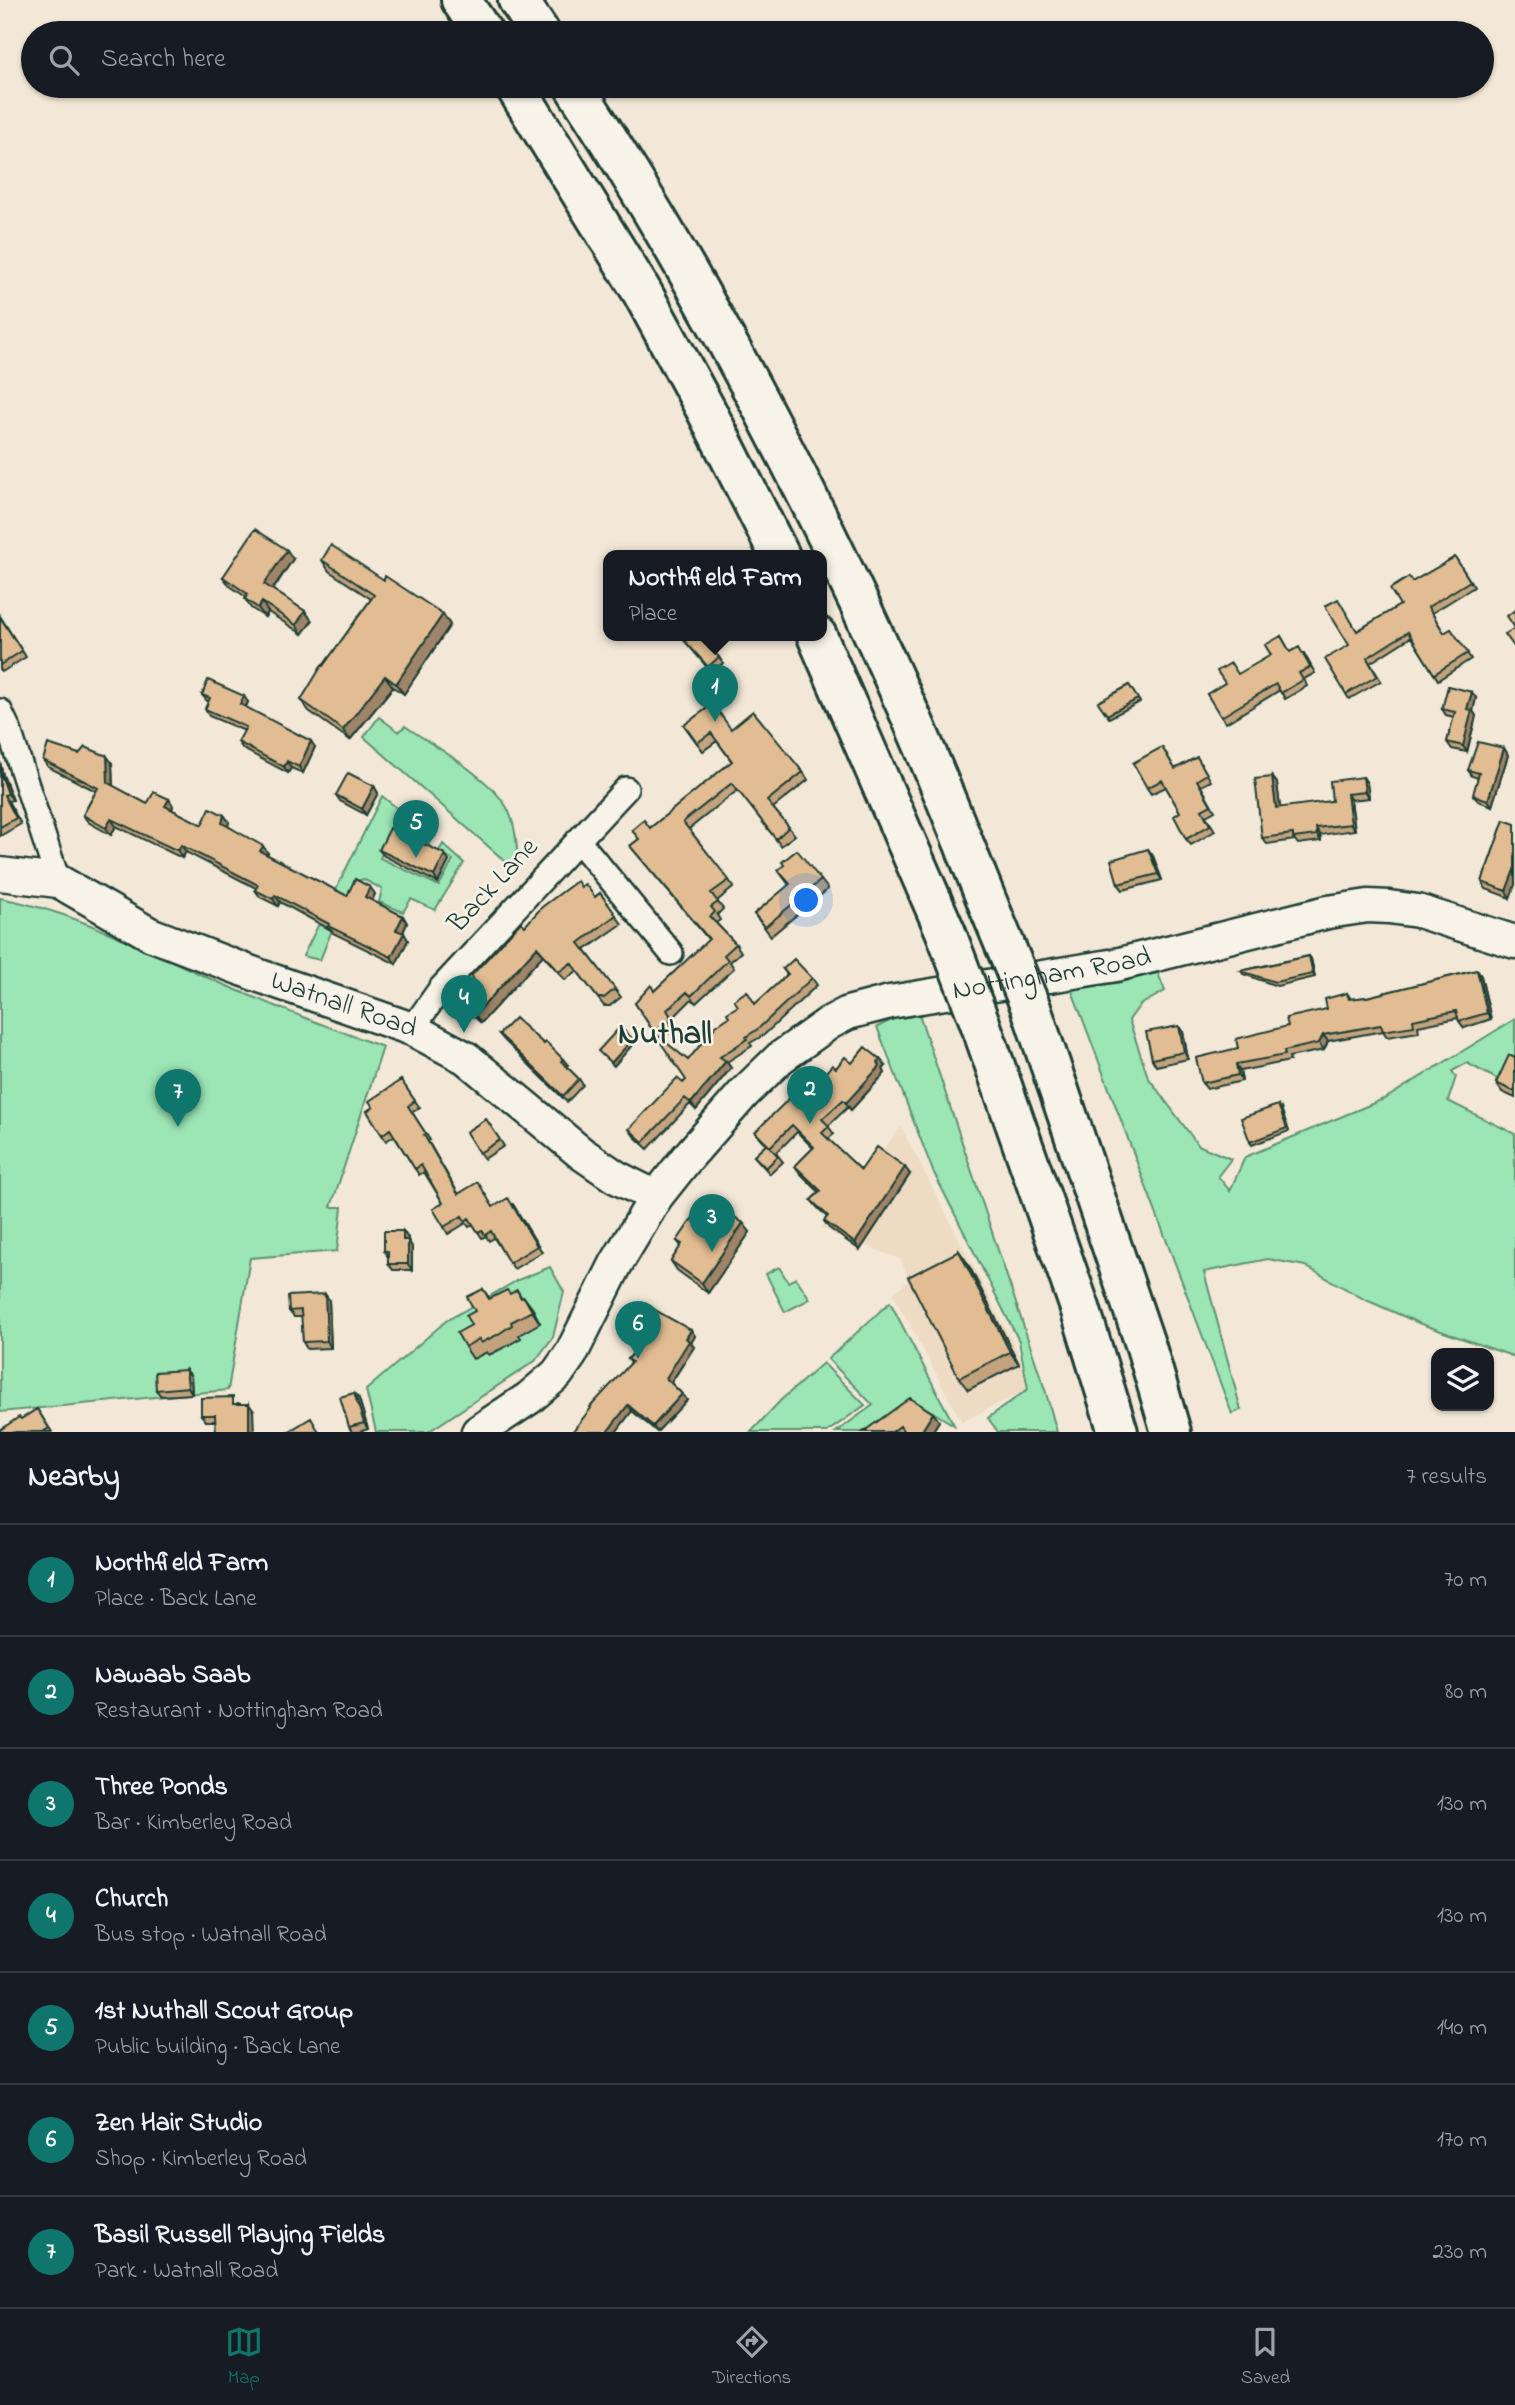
<!DOCTYPE html>
<meta charset="utf-8">
<style>
:root{--surface:#171b24;--page:#20242c;--text:#f1f3f6;--muted:#9ea1a6;--line:#363941;--accent:#0f766e}
body{margin:0;font-family:"Indie Flower",sans-serif;background:var(--page);color:var(--text)}
.controls{position:absolute;right:21px;bottom:21px;display:grid;overflow:hidden;border-radius:14px;box-shadow:0 2px 5px #0004}
.controls button{width:63px;height:63px;display:grid;place-items:center;padding:0;border:0;border-bottom:2px solid var(--line);background:var(--surface);color:var(--text);font:35px sans-serif}
.you{position:absolute;left:807px;top:901px;width:24px;height:24px;margin:-18px;border:5px solid #fff;border-radius:50%;background:#1a73e8;box-shadow:0 0 0 10px #1a73e833}
.badge{display:grid;place-items:center;width:46px;height:46px;border-radius:50%;background:var(--accent);color:#fff;font-size:23px;font-weight:700}
.pin{position:absolute;translate:-50% -58px;filter:drop-shadow(0 2px 4px #0008)}
.pin::after{content:'';position:absolute;top:37px;width:24px;height:21px;background:inherit;clip-path:polygon(0 0,100% 0,50% 100%)}
.popup{position:absolute;left:603px;top:550px;width:224px;height:91px;box-sizing:border-box;display:grid;place-content:center;border-radius:14px;background:var(--surface);filter:drop-shadow(0 2px 5px #0005);font-size:23px;white-space:nowrap;color:var(--muted)}
.popup b{font-size:26px;color:var(--text)}
.popup::after{content:'';position:absolute;left:50%;top:100%;margin-left:-14px;border:14px solid transparent;border-top-color:var(--surface)}
.list{margin:0;padding:0;list-style:none}
h2{display:flex;justify-content:space-between;align-items:center;height:91px;margin:0;padding:0 28px;font-size:30px}
h2 small{font-size:23px;font-weight:400;color:var(--muted)}
.list li{display:grid;grid-template-columns:46px 1fr auto;gap:21px;align-items:center;box-sizing:border-box;height:112px;padding:0 28px;border-top:2px solid var(--line)}
.list b{display:block;font-size:26px;white-space:nowrap}
.list p{margin:0;font-size:23px;white-space:nowrap;color:var(--muted)}
.list em{font-size:23px;font-style:normal;color:var(--muted)}
.icon{flex:none;width:38px;height:38px;fill:none;stroke:currentColor;stroke-width:2;stroke-linecap:round;stroke-linejoin:round}
.map{position:relative;flex:none;width:1515px;height:1432px;overflow:hidden}
.search{position:absolute;background:var(--surface);box-shadow:0 2px 5px #0004;left:21px;right:21px;top:21px;height:77px;display:flex;align-items:center;gap:18px;box-sizing:border-box;padding:0 24px;border-radius:38px;color:var(--muted);font-size:26px}
.sheet{height:875px;background:var(--surface)}
nav{display:flex;justify-content:space-around;align-items:center;box-sizing:border-box;height:98px;border-top:2px solid var(--line);background:var(--surface);font-size:19px;color:var(--muted)}
nav a{display:grid;justify-items:center;gap:4px}
nav .on{color:var(--accent)}
.map>svg:first-child{display:block}
.built{fill:#eedbc3}
.green{fill:#9ce6b5;stroke:#5e9274;stroke-width:2}
.lines{fill:none;stroke-linecap:round;stroke-linejoin:round}
.street-casing{stroke:#1f3d34;stroke-width:28}
.secondary-casing{stroke:#1f3d34;stroke-width:37}
.highway-casing{stroke:#1f3d34;stroke-width:44}
.street{stroke:#f7f3e8;stroke-width:23}
.secondary{stroke:#f7f3e8;stroke-width:32}
.highway{stroke:#f7f3e8;stroke-width:38}
.highway-bridge-casing{stroke:#1f3d34;stroke-width:44;stroke-linecap:butt}
.highway-bridge{stroke:#f7f3e8;stroke-width:38}
.wall{fill:#c2a37e;stroke:#1f3d34;stroke-width:2}
.shaded-wall{fill:#9e8467;stroke:#1f3d34;stroke-width:2}
.building{fill:#e2bd93;stroke:#1f3d34;stroke-width:2}
.labels{text-anchor:middle;dominant-baseline:central;stroke-width:5;stroke-linejoin:round;paint-order:stroke}
.street-label{font-size:28px;fill:#1f3d34;stroke:#f7f3e8}
.quarter-label{font-size:32px;font-weight:bold;fill:#1f3d34;stroke:#f7f3e8}
</style>
<div class="map">
<svg width="1515" height="1432" viewBox="0 0 1515 1432">
<rect width="100%" height="100%" fill="#f3e8d7"/>
<filter id="ink" filterUnits="userSpaceOnUse"><feTurbulence type="fractalNoise" baseFrequency=".0143" numOctaves="2"/><feDisplacementMap in="SourceGraphic" scale="14" xChannelSelector="R" yChannelSelector="G"/><feConvolveMatrix kernelMatrix="1 2 1 2 8 2 1 2 1" color-interpolation-filters="sRGB"/></filter>
<g filter="url(#ink)">
<path class="built" d="M901 1127 1017 1350 1028 1389 962 1422 893 1294 909 1280 900 1259 821 1228Z"/>
<path class="green" d="M379 717 399 732 405 726C435 747 487 775 506 806 516 823 517 846 518 864L514 869 364 737Z
M382 796 432 836 429 844 394 829 380 858 439 886 453 860 439 851 443 844 464 863 435 910 411 899 403 912 379 902 382 889 363 879 357 881 342 905 320 960 303 956Z
M0 898C72 911 138 946 204 976 263 1002 322 1025 383 1047L331 1207H342L337 1251 250 1258 228 1390 0 1412Z
M1158 973 1165 991 1140 1005 1129 1020 1148 1077 1198 1145 1231 1159 1218 1176 1230 1191 1245 1157 1386 1098 1515 1019V1065L1506 1084 1467 1063 1452 1071 1456 1077 1448 1101 1515 1134V1357L1421 1324 1364 1299 1305 1266 1268 1259 1204 1272 1241 1410 1232 1414 1071 988Z
M917 1008 1046 1393 1057 1432H998L988 1418 1028 1389 1019 1341 933 1171 877 1027Z
M550 1267 564 1292 553 1337 535 1361 428 1432H376L366 1390 446 1321 518 1280Z
M779 1267 788 1282 796 1278 810 1299 785 1312 766 1274Z
M890 1302 954 1425 913 1400 870 1432H836L873 1405 828 1359Z
M823 1363 865 1405 827 1432H751L781 1400Z"/>
<g class="lines">
<defs>
<path id="street" d="M0 711 9 730 58 881
M578 840 671 953
M412 1029 441 988 626 789"/>
<g id="secondary">
<path id="s1" d="M0 874 58 881 150 934 260 976 412 1029 466 1058 581 1153 616 1177 656 1197"/>
<path id="s2" d="M478 1432 529 1398 557 1374 571 1354 616 1264 656 1197 687 1158 744 1093 780 1058 829 1023 848 1013 890 1002 1116 965 1328 912 1368 906 1389 907 1418 911 1515 942"/>
</g>
<path id="highway" d="M461 0 483 33
M518 0 540 33
M515 86 642 292 706 410 780 556
M574 86C705 286 815 500 912 719 940 783 966 849 992 914
M817 636 946 933
M1031 1008 1146 1347 1171 1432
M980 1023 1080 1308 1118 1432"/>
</defs>
<use href="#street" class="street-casing"/>
<use href="#secondary" class="secondary-casing"/>
<use href="#highway" class="highway-casing"/>
<use href="#street" class="street"/>
<use href="#secondary" class="secondary"/>
<use href="#highway" class="highway"/>
<defs>
<path id="highway-bridge" d="M992 914 1031 1008
M946 933 980 1023"/>
</defs>
<use href="#highway-bridge" class="highway-bridge-casing"/>
<use href="#highway-bridge" class="highway-bridge"/>
</g>
<path class="wall" d="M1455 557 1474 587 1432 613 1444 633 1451 629 1471 659 1438 680 1411 637 1370 663 1381 681 1349 699 1346 694 1349 645 1357 631 1400 605 1412 582Z
M293 559 273 590 305 611 312 621 302 634 268 612 265 617 251 608 245 599 246 597 230 586 223 577Z
M322 560 384 580 443 614 450 625 404 694 393 687 350 740 309 711 301 700 323 666 371 599 329 571Z
M0 616 26 657 2 672 0 669Z
M1281 636 1290 652 1304 653 1315 673 1304 679 1307 686 1285 699 1280 690 1226 723 1207 694 1271 655Z
M684 640 719 657 723 663 712 673Z
M1129 685 1140 702 1109 718 1107 715Z
M202 695 248 702 246 707 315 747 303 773 291 768 288 773 243 749 238 742 245 731 209 716 205 709 208 702Z
M1476 698 1473 711 1476 716 1467 752 1452 749 1447 742 1454 717 1446 715 1442 709Z
M684 725 731 729 803 772 808 780 773 808 795 835 781 846 738 790 689 829 734 887 717 901 723 909 717 915 720 920 716 923 736 944 741 952 730 962 734 968 696 1003 692 999 673 1018 676 1023V1029L663 1037H657L635 1003 654 991 709 940 630 846 639 839 632 830 650 828 732 762 717 741 703 751Z
M1504 748 1508 755 1492 806 1478 801 1473 795 1478 778 1472 776 1468 770Z
M1166 753 1175 769 1197 757 1211 781 1201 786 1215 811 1206 816 1215 831 1191 845 1186 839 1180 812 1166 787 1151 794 1147 788Z
M79 754 112 763 113 786 147 804 169 799 173 806 172 810 202 825 224 815 229 822 228 826 268 853 267 855 347 896 370 887 375 894 372 901 403 916 407 923 403 933 408 940 396 964 333 933 331 930 280 902 278 906 260 897 255 890 256 888 186 852 182 858 116 826 111 835 88 822 83 815 96 791 48 767 43 760Z
M0 762 3 775 13 800 8 801 21 824 0 836Z
M1272 777 1277 783 1280 808 1332 801 1363 777 1367 783 1369 798 1351 800 1355 830 1320 835 1321 841 1298 844 1295 840 1267 844 1262 838Z
M374 786 378 793 366 815 340 801 336 795Z
M1504 820 1510 898 1486 889 1482 882Z
M1148 849 1153 856 1162 880 1123 890 1118 884Z
M379 850 449 861 438 883 384 856Z
M778 870 821 880 828 889 771 936 754 914 789 885Z
M581 887 595 897 600 893 622 924 585 950 621 997 610 1006H604L577 971 565 980 543 955 481 1023 462 1005 456 997 525 926Z
M1309 956 1311 959 1315 977 1277 986 1243 974 1241 971Z
M783 969 812 978 817 985 764 1035 750 1043 752 1046 727 1062 731 1068 696 1110 690 1104 648 1149 634 1136 629 1129 686 1080 688 1060 755 1004 787 975Z
M1477 970 1481 976 1491 1019 1464 1028 1459 1021 1458 1018 1418 1026 1419 1032 1387 1037 1383 1031 1328 1041 1324 1050 1289 1057 1290 1061 1240 1071 1242 1081 1207 1089 1202 1083 1238 1048 1327 1009 1347 993 1351 999 1367 997Z
M1183 1032 1188 1059 1156 1066 1152 1059Z
M499 1034 544 1044 563 1059 568 1065 566 1066 579 1079 583 1085 567 1102 504 1040Z
M1515 1058V1098L1502 1092 1496 1083Z
M852 1063 886 1066 883 1069 885 1073 851 1110 848 1107 828 1126 834 1134 828 1139 861 1170 910 1174 860 1250 829 1228 824 1221 827 1217 817 1207 811 1200 819 1192 800 1173 795 1166 813 1148 797 1132 776 1153 783 1162 770 1174 754 1156 766 1145 755 1132 807 1094 836 1068Z
M401 1080 420 1108 412 1112 430 1140 428 1141 458 1193 494 1207 513 1204 542 1252 514 1269 494 1238 489 1241 486 1236 482 1238 473 1224 469 1227 466 1223 448 1234 444 1227 443 1203 424 1172 419 1175 394 1136 386 1141 367 1111 373 1107Z
M1281 1108 1289 1131 1252 1145 1250 1142Z
M486 1119 504 1146 484 1159 466 1132Z
M743 1223 750 1232 708 1293 677 1270 671 1261 681 1246 677 1241Z
M408 1238V1240L412 1247V1270H393L388 1264V1257L384 1251Z
M959 1251 968 1264 1019 1364 968 1390 959 1378Z
M483 1289 490 1299 510 1294 517 1290 522 1298 524 1297 540 1323 519 1335 521 1338 505 1347 489 1355 487 1352 473 1359 465 1347Z
M325 1294 329 1300 331 1348 307 1349 303 1342 302 1317H294L289 1311Z
M691 1330 695 1336 691 1343 694 1347 671 1383 682 1394 687 1400 657 1432 632 1411 616 1432H574L631 1363 628 1359 639 1347 635 1341Z
M186 1370 191 1376 192 1394 161 1396 156 1390Z
M359 1399 368 1429 359 1432H352L349 1427Z
M238 1403 253 1410 215 1421H206L201 1415Z
M37 1409 52 1432H0L21 1419Z
M933 1413 939 1421 932 1432H863Z"/>
<path class="shaded-wall" d="M287 550 293 559 270 593 264 584Z
M262 602 268 612 265 617 258 608Z
M305 611 312 621 302 634 296 625Z
M443 614 450 625 404 694 396 684Z
M385 676 393 687 350 740 343 730Z
M1472 692 1476 698 1473 711 1476 716 1467 752 1463 746 1467 709Z
M244 696 248 702 244 710 240 704Z
M311 741 315 747 303 773 299 767Z
M1504 748 1508 755 1492 806 1488 800Z
M107 756 112 763 113 790 108 783Z
M287 761 291 768 288 773 284 767Z
M0 762 3 775 13 800 8 794 0 772Z
M1272 777 1277 783 1281 814 1276 808Z
M1363 777 1367 783 1369 798 1365 792Z
M374 786 378 793 366 815 362 809Z
M1347 794 1351 800 1355 830 1351 824Z
M169 799 173 806 170 813 165 806Z
M224 815 229 822 227 830 222 823Z
M111 819 116 826 111 835 106 828Z
M1316 828 1320 835 1321 841 1317 835Z
M181 845 186 852 182 858 178 851Z
M263 846 268 853 265 858 260 851Z
M1148 849 1153 856 1162 880 1158 874Z
M445 854 449 861 438 883 434 876Z
M1515 867V885L1510 898 1506 891Z
M370 887 375 894 370 904 365 897Z
M275 895 280 902 278 906 273 899Z
M403 916 407 923 401 937 396 930Z
M404 933 408 940 396 964 391 957Z
M537 947 543 955 481 1023 475 1015Z
M1309 956 1311 959 1315 977 1313 974Z
M1477 970 1481 976 1491 1019 1487 1013Z
M670 1015 676 1023V1029L670 1021Z
M1179 1026 1183 1032 1188 1059 1184 1052Z
M1323 1035 1328 1041 1324 1050 1319 1043Z
M633 1039 635 1042 614 1066 611 1063Z
M880 1059 886 1066 883 1069 885 1073 851 1110 846 1103Z
M726 1061 731 1068 696 1110 691 1103Z
M1236 1064 1240 1071 1242 1081 1238 1075Z
M905 1167 910 1174 860 1250 855 1243Z
M743 1223 750 1232 708 1293 702 1283Z
M403 1231 408 1238 407 1247 403 1240Z
M408 1240 412 1247V1270L408 1264Z
M959 1251 968 1264 1019 1364 1010 1352Z
M325 1294 329 1300 331 1348 327 1341Z
M524 1297 533 1309 540 1323 532 1311Z
M691 1330 695 1336 691 1343 694 1347 670 1384 666 1378Z
M186 1370 191 1376 192 1394 188 1387Z
M354 1393 359 1399 368 1429 364 1423Z
M682 1394 687 1400 657 1432 653 1426Z
M249 1404 253 1410 254 1432H249Z
M628 1405 632 1411 616 1432H607Z
M933 1413 939 1421 932 1432H921Z"/>
<path class="building" d="M255 529 287 550 264 584 305 611 296 625 262 602 258 608 245 599 248 594 223 577Z
M331 545 384 580 385 576 443 614 396 684 385 676 343 730 301 700 322 665 323 666 374 595 322 560Z
M1455 557 1470 581 1428 607 1444 633 1451 629 1468 653 1434 674 1408 632 1367 658 1377 676 1346 694 1325 659 1349 645 1325 606 1338 599 1357 631 1400 605 1390 589 1409 577 1412 582Z
M1515 610V628L1507 616Z
M0 617 22 651 0 665Z
M1515 628V648L1505 634Z
M688 636H700L719 657 708 667 684 640Z
M1281 636 1290 652 1299 647 1310 667 1299 673 1303 680 1281 693 1276 684 1221 717 1207 694 1225 683 1217 671 1231 663 1238 674 1271 655 1265 645Z
M208 680 244 696 240 704 311 741 299 767 287 761 284 767 238 742 246 727 205 709 210 698 202 695Z
M1129 685 1138 699 1107 715 1098 702Z
M1448 686 1472 692 1467 709 1472 710 1463 746 1447 742 1455 712 1442 709Z
M713 704 731 729 753 711 803 772 767 801 789 827 776 839 732 783 683 822 729 880 711 893 718 902 711 907 715 912 710 917 736 944 724 955 728 960 691 996 687 992 667 1010 670 1015V1021L658 1029H652L635 1003 651 985 654 991 709 939 630 846 639 839 632 830 644 820 650 828 732 761 711 733 697 743 684 725Z
M1478 742 1504 748 1488 800 1473 795 1479 773 1468 770Z
M48 744 79 754 85 747 107 756 108 783 147 804 154 792 169 799 165 806 202 825 210 808 224 815 222 823 263 846 260 851 347 896 355 879 370 887 365 897 403 916 396 930 404 933 391 957 328 926 329 924 275 895 273 899 255 890 258 885 181 845 178 851 111 819 106 828 83 815 98 788 43 760Z
M1162 747 1175 769 1197 757 1207 774 1197 780 1211 805 1202 810 1210 825 1186 839 1174 816 1180 812 1162 780 1147 788 1133 763Z
M0 772 8 794 4 795 16 818 0 827Z
M348 773 374 786 362 809 336 795Z
M1272 777 1276 808 1332 801 1330 781 1363 777 1365 792 1347 794 1351 824 1316 828 1317 835 1293 838V834L1262 838 1255 779Z
M1504 820 1515 824V867L1506 891 1482 882Z
M390 828 445 854 434 876 379 850Z
M1148 849 1158 874 1118 884 1111 860Z
M797 850 821 880 765 927 754 914 790 884 778 870 784 865 782 862Z
M577 881 581 887 585 884 595 897 600 893 616 915 579 943 615 989 604 998H598L571 963 559 972 537 947 475 1015 456 997 473 978 471 976 521 922 525 926 542 907Z
M1309 956 1313 974 1275 982 1241 971Z
M794 959 812 978 759 1028 746 1037 747 1039 720 1057 726 1061 691 1103 685 1098 643 1142 629 1129 677 1078 683 1083 686 1080 661 1043 663 1040 688 1060 716 1026 729 1017 727 1013 738 1006 734 1000 747 991 755 1004 788 974 783 969Z
M1477 970 1487 1013 1459 1021 1456 1011 1413 1020 1414 1026 1383 1031 1381 1025 1323 1035 1319 1043 1284 1051 1285 1055 1236 1064 1238 1075 1202 1083 1196 1058 1238 1048 1236 1039 1288 1026 1286 1018 1327 1009 1325 999 1347 993 1349 999 1367 997Z
M515 1018 544 1044 546 1042 563 1059 561 1061 579 1079 563 1096 499 1034Z
M1179 1026 1184 1052 1152 1059 1146 1032Z
M620 1027 633 1039 611 1063 598 1051Z
M865 1047 880 1059 878 1062 880 1066 846 1103 843 1100 822 1119 829 1126 822 1133 861 1170 877 1147 905 1167 855 1243 824 1221 828 1216 811 1200 821 1191 795 1166 814 1147 792 1125 770 1147 755 1132 801 1087 807 1094 832 1065 836 1068 845 1057 852 1063Z
M1509 1055 1515 1058V1092L1496 1083Z
M401 1080 415 1101 408 1106 426 1134 424 1135 458 1194 478 1182 493 1207 508 1198 537 1246 509 1263 491 1231 485 1235 482 1230 478 1232 469 1218 465 1221 462 1216 444 1227 433 1209 443 1203 421 1165 415 1169 390 1129 382 1135 367 1111 373 1107 369 1101Z
M1278 1105 1287 1128 1250 1142 1241 1118Z
M486 1119 500 1140 479 1153 466 1132Z
M767 1144 778 1156 766 1168 754 1156Z
M707 1197 743 1223 702 1283 671 1261 682 1244 677 1241Z
M384 1231H403V1240H408V1264H388V1251H384Z
M959 1251 1010 1352 959 1378 908 1277Z
M483 1289 489 1299 507 1290 510 1294 517 1290 521 1298 524 1297 532 1311 511 1322 512 1325 497 1335 481 1343 479 1339 465 1347 457 1333 471 1325 466 1316 475 1311 467 1297Z
M325 1294 327 1341 303 1342 301 1310 289 1311 288 1296Z
M653 1309 691 1330 686 1338 689 1341 666 1378 682 1394 653 1426 628 1405 607 1432H575L573 1431 591 1408 590 1407 632 1362 628 1359 641 1345 635 1341Z
M186 1370 188 1387 156 1390 155 1372Z
M354 1393 364 1423 349 1427 340 1397Z
M233 1397V1404H249V1432H216L215 1415H201V1398Z
M910 1398 933 1413 921 1432H904L900 1426 892 1432H863Z
M37 1409 49 1428 43 1432H0V1430L19 1417 21 1419Z
M311 1418 319 1432H288Z"/>
</g>
<g class="labels">
<g class="street-label">
<text transform="translate(494 886) rotate(-47)">Back Lane</text>
<text stroke="none"><textPath href="#s2" startOffset="777">Nottingham Road</textPath></text>
<text stroke="none"><textPath href="#s1" startOffset="371">Watnall Road</textPath></text>
</g>
<g class="quarter-label">
<text x="665" y="1035">Nuthall</text>
</g>
</g>
</svg>
<div class="controls">
<button><svg class="icon" aria-label="layers" viewBox="0 0 24 24"><path d="M12 4l9 5-9 5-9-5zM3 14l9 5 9-5"/></svg></button>
</div>
<div class="you"></div>
<div class="pin badge" style="left:715px;top:722px">1</div>
<div class="popup"><b>Northfield Farm</b>Place</div>
<div class="pin badge" style="left:810px;top:1124px">2</div>
<div class="pin badge" style="left:712px;top:1252px">3</div>
<div class="pin badge" style="left:464px;top:1033px">4</div>
<div class="pin badge" style="left:416px;top:858px">5</div>
<div class="pin badge" style="left:638px;top:1359px">6</div>
<div class="pin badge" style="left:178px;top:1127px">7</div>
<div class="search"><svg class="icon" aria-label="search" viewBox="0 0 24 24"><circle cx="10" cy="10" r="6"/><path d="M15 15l6 6"/></svg>Search here</div>
</div>
<section class="sheet">
<h2>Nearby<small>7 results</small></h2>
<ul class="list">
<li><span class="badge">1</span><div><b>Northfield Farm</b><p>Place · Back Lane</p></div><em>70 m</em></li>
<li><span class="badge">2</span><div><b>Nawaab Saab</b><p>Restaurant · Nottingham Road</p></div><em>80 m</em></li>
<li><span class="badge">3</span><div><b>Three Ponds</b><p>Bar · Kimberley Road</p></div><em>130 m</em></li>
<li><span class="badge">4</span><div><b>Church</b><p>Bus stop · Watnall Road</p></div><em>130 m</em></li>
<li><span class="badge">5</span><div><b>1st Nuthall Scout Group</b><p>Public building · Back Lane</p></div><em>140 m</em></li>
<li><span class="badge">6</span><div><b>Zen Hair Studio</b><p>Shop · Kimberley Road</p></div><em>170 m</em></li>
<li><span class="badge">7</span><div><b>Basil Russell Playing Fields</b><p>Park · Watnall Road</p></div><em>230 m</em></li>
</ul>
</section>
<nav>
<a class="on"><svg class="icon" aria-label="map" viewBox="0 0 24 24"><path d="M3 6l6-2 6 2 6-2v14l-6 2-6-2-6 2zM9 4v14M15 6v14"/></svg>Map</a>
<a><svg class="icon" aria-label="directions" viewBox="0 0 24 24"><path d="M12 3l9 9-9 9-9-9zM9 14v-3h6M13 9l2 2-2 2"/></svg>Directions</a>
<a><svg class="icon" aria-label="saved" viewBox="0 0 24 24"><path d="M7 4h10v16l-5-4-5 4z"/></svg>Saved</a>
</nav>
